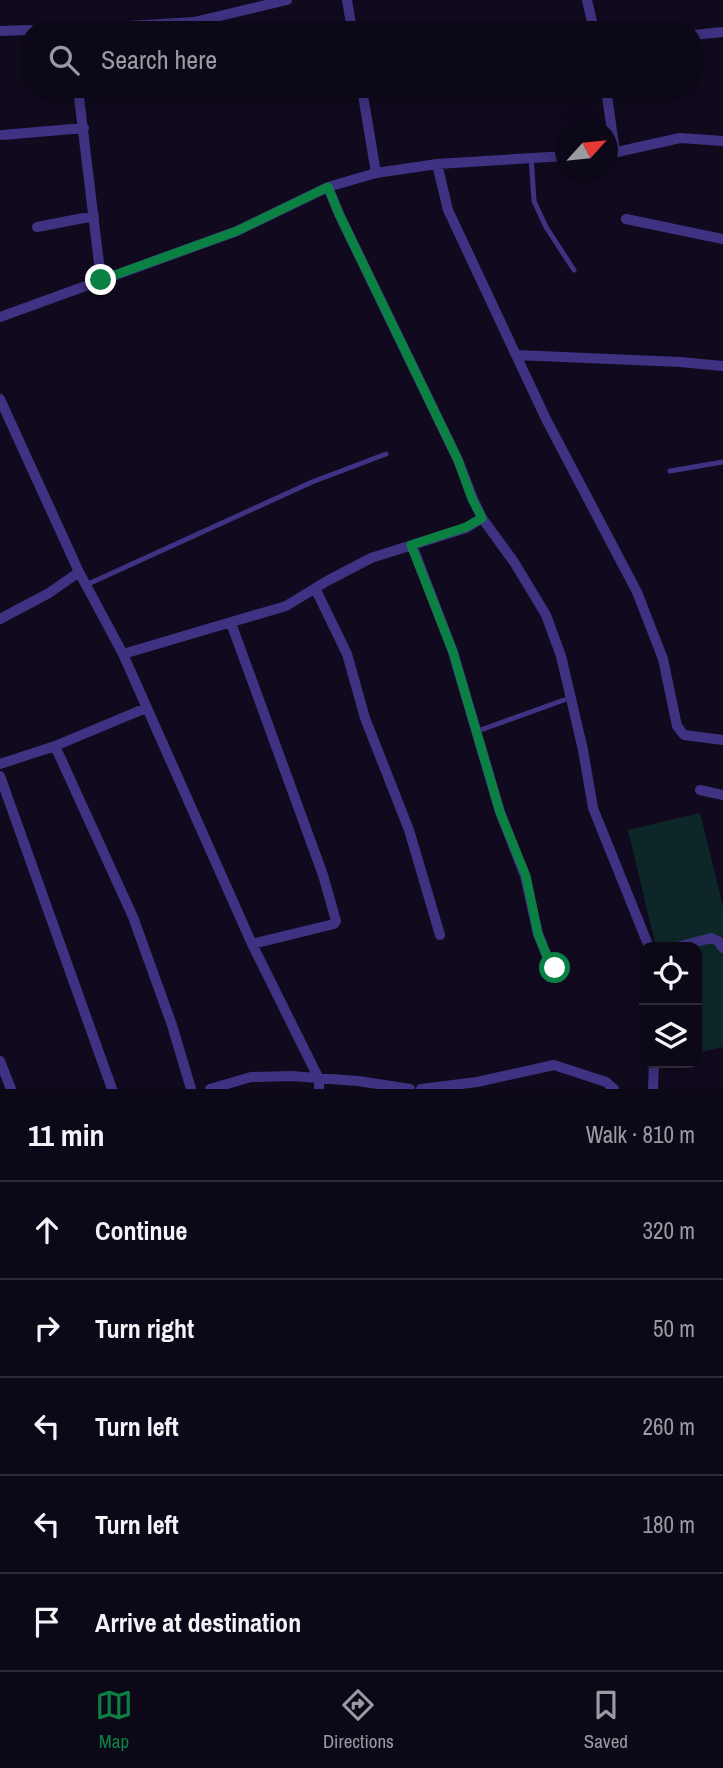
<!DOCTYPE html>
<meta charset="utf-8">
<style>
:root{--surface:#0d0817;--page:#1b1624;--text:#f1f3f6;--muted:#9a9aa1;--line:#2d2936;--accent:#0b8043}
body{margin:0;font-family:"Archivo Narrow",sans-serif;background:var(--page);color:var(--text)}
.controls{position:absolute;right:21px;bottom:21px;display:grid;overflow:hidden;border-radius:14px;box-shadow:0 4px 18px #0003}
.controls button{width:63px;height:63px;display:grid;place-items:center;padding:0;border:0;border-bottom:2px solid var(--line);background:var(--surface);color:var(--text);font:35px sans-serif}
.compass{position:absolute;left:555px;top:119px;width:63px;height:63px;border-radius:50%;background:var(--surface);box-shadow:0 4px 18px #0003;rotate:63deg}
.stop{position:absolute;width:21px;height:21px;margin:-16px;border:5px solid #0b8043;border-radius:50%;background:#fff}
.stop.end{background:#0b8043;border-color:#fff;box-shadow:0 2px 7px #0008}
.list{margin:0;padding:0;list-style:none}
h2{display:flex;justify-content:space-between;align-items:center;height:91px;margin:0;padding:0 28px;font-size:30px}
h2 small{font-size:23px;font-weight:400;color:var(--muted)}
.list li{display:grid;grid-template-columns:46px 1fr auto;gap:21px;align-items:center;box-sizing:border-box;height:98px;padding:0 28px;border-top:2px solid var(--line)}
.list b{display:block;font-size:26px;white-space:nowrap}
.list em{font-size:23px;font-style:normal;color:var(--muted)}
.icon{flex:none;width:38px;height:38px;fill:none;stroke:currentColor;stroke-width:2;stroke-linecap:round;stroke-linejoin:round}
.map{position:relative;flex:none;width:723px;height:1089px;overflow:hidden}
.search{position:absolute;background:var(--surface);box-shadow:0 4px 18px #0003;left:21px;right:21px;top:21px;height:77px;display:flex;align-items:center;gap:18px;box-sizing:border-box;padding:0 24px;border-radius:28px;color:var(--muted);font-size:26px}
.sheet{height:581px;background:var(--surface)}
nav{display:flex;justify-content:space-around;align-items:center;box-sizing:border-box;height:98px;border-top:2px solid var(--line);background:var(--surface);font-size:19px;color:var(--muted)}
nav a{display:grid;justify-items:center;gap:4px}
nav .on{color:var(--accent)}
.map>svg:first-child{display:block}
.green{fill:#0d2729}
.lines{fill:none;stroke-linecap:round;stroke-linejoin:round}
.service{stroke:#3f3282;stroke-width:5}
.minor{stroke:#3f3282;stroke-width:10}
.route{stroke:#0b8043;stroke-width:9}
</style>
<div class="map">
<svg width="723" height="1089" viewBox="0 0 723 1089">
<rect width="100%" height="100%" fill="#110a1f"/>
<path class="green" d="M700 813 723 907V1047L697 1053V947H656L628 830Z"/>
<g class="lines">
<path class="service" d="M531 156 534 201 546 227 574 270
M670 471 723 462
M86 585 312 482 386 454
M475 732 564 700"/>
<path class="minor" d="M347 0 352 30
M587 0 594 30
M60 30 194 22 287 0
M0 31 30 30
M693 35 723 32
M78 89 101 280
M362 89 376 173
M606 89 615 152
M2 135 84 128
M608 154 680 138 723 141
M437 164 448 210 546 419 637 592 663 659 677 726 684 735 723 740
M626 219 723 239
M37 227 94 216
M0 317 237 231 328 187 376 173 437 164 566 156
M516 355 680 362 723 366
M0 399 79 572 123 654 252 944 319 1079V1089
M482 518 514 562 546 615 561 656 583 750 593 808 649 947
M412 545 453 652 500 812 525 876 538 934 549 961 555 968
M315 588 347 654 365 718 409 830 440 935
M0 619 49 593 79 572
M231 623 323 875 336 921 334 924 252 944
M123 654 286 606 327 581 371 558 466 528 482 518 473 499 458 460 339 214 328 187
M55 746 133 917 172 1025 191 1089
M0 764 55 746 146 708
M0 776 112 1089
M700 790 723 795
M677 947 711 938 718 941 723 948
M0 1061 11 1089
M210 1089 251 1077 291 1076 358 1081 410 1089
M421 1089 477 1082 554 1065 606 1082 614 1089
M653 1089 654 1063"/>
</g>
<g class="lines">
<path class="route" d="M101 280 237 231 328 187 339 214 458 460 472 499 482 518 466 527 411 545 453 652 500 812 526 876 538 934 549 961 555 968"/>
</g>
</svg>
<div class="controls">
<button><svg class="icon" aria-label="locate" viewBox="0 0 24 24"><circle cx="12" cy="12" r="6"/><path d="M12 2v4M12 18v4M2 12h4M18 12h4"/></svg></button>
<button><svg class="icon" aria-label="layers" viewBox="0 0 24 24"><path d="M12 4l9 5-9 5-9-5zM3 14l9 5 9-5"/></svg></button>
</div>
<svg class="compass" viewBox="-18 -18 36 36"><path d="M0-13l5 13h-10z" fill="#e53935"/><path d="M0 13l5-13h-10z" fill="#9a9aa1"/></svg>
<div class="stop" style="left:555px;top:968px"></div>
<div class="stop end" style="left:101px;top:280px"></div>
<div class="search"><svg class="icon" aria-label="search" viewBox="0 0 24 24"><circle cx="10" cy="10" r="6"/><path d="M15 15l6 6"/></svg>Search here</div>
</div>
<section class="sheet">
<h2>11 min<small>Walk · 810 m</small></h2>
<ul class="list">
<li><svg class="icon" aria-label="ahead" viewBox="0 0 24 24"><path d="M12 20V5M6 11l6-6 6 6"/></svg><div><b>Continue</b></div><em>320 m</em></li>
<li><svg class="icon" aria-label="right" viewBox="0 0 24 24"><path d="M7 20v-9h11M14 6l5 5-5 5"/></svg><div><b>Turn right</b></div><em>50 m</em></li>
<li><svg class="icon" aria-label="left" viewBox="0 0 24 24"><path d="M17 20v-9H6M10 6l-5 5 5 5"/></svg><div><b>Turn left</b></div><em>260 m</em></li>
<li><svg class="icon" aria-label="left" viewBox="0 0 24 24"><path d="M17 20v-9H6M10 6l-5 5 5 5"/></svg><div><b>Turn left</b></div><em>180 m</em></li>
<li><svg class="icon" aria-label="arrive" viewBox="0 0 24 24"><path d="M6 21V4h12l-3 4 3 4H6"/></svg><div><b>Arrive at destination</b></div></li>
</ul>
</section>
<nav>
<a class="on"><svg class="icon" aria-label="map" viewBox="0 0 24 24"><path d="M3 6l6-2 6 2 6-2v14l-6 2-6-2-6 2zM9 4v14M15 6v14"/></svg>Map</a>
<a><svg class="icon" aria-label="directions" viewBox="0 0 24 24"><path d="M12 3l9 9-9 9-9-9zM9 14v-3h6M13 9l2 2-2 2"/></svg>Directions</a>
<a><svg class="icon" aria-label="saved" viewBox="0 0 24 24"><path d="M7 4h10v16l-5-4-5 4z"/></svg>Saved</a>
</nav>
